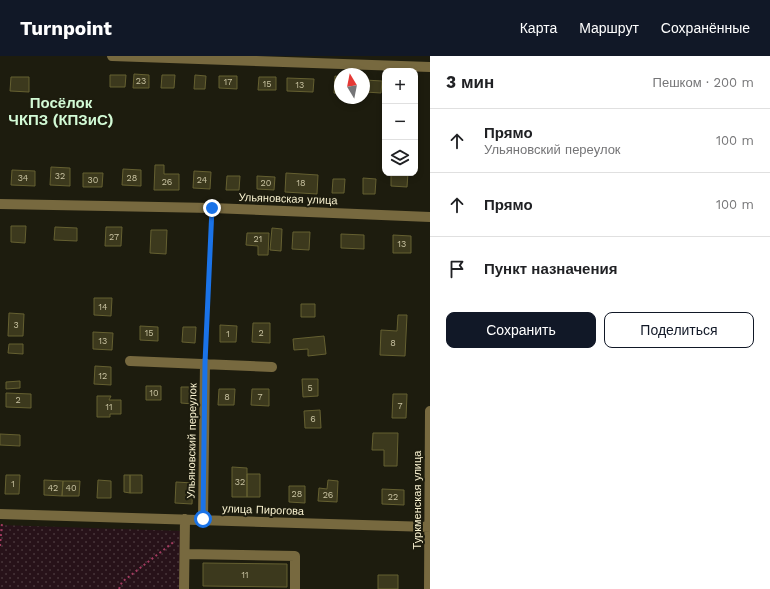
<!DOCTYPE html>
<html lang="ru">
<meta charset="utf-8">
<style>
:root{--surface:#fff;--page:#f2f2f2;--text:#202124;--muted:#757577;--line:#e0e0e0;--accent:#111827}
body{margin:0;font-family:"Work Sans",sans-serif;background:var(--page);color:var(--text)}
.controls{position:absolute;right:12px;top:12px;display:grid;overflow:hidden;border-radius:8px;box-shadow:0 2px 6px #0003}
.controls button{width:36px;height:36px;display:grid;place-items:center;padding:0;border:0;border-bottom:1px solid var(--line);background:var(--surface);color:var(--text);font:20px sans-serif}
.compass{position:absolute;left:334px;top:12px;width:36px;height:36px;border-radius:50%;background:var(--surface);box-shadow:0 2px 6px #0003;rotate:350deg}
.stop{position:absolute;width:12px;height:12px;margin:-9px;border:3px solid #1a73e8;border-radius:50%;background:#fff}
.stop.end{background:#1a73e8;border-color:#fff;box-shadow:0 1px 4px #0008}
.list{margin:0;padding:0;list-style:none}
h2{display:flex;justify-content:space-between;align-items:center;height:52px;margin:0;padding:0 16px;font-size:17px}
h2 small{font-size:13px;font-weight:400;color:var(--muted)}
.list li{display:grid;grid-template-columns:26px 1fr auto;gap:12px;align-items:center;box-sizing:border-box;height:64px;padding:0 16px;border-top:1px solid var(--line)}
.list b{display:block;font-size:15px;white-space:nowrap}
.list p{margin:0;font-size:13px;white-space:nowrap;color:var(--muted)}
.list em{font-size:13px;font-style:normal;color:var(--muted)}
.actions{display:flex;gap:8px;padding:12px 16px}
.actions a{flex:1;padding:9px 0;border:1px solid var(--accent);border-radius:8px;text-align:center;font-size:14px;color:var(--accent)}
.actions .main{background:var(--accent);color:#fff}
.icon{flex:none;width:22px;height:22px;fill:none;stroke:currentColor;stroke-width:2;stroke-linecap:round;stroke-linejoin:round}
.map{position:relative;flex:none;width:430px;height:533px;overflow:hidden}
header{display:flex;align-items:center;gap:24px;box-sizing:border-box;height:56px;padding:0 20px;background:var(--accent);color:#fff}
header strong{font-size:19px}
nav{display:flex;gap:22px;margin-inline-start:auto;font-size:14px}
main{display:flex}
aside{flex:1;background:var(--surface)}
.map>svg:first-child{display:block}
.park{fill:url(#park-dots)}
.building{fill:#3c391d;stroke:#656031}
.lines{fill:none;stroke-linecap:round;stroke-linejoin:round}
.path{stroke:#a33b60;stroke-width:2;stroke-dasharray:2 3;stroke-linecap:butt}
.minor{stroke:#77693f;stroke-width:10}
.route{stroke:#1a73e8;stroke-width:5}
.labels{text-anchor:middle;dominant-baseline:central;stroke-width:4;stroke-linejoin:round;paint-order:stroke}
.number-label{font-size:9px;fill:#cac4a3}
.street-label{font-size:11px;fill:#f9f2d0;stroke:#1d1c0e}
.district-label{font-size:15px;font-weight:bold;fill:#d2fad5;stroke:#1d1c0e}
</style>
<header>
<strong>Turnpoint</strong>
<nav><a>Карта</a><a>Маршрут</a><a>Сохранённые</a></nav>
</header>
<main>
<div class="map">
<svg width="430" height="533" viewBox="0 0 430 533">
<defs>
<pattern id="park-dots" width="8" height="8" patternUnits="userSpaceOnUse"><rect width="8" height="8" fill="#271219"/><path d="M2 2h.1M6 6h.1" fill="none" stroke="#473539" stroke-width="1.8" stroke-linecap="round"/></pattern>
</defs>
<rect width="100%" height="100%" fill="#1d1c0e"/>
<path class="park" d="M0 469 182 475 180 533H0Z"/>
<path class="building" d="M134 18 149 19V32H133Z
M110 19H126L125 31H110Z
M162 19H175L174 32H161Z
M195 19 206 20 205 33H194Z
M219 20H237V33L219 32Z
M335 20 340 21V38L334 37Z
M11 21H29V36L10 35Z
M259 21H276V34H258Z
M287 22 314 23 313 36 287 35Z
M365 24 382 25 381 37 365 36Z
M155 109H164V118H179V134H154Z
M51 111 70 112V130L50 129Z
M123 113 141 114V130L122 129Z
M12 114 35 115V130L11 129Z
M194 115 211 116 210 133 193 132Z
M83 117H103L102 131H83Z
M286 117 318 119 317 138 285 136Z
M391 117H408L407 131 391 130Z
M227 120H240L239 134H226Z
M257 120 275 121 274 134 257 133Z
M363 122 376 123 375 138H363Z
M333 123H345L344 137H332Z
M11 170H26L25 187 11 186Z
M55 171 77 172V185L54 184Z
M106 171H122L121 190H105Z
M272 172 282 173 281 195 270 194Z
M151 174H167L166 198 150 197Z
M293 176H310L309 194 292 193Z
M247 177H269L268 199H258V190L246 189Z
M341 178 364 179V193L341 192Z
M393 179 411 180V197H393Z
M94 242H112L111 260 94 259Z
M301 248H315V261H301Z
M9 257 24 258 23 280H8Z
M398 259H407L405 300 380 299 381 274 397 275Z
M253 267H270V287L252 286Z
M220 269 237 270 236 286H220Z
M140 270 158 271V285L140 284Z
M183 271H196L195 287 182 286Z
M93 276 113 277 112 294 93 293Z
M324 280 326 298 308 300V293L294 294 293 283Z
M9 288H23V298L8 297Z
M95 310 111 311V329L94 328Z
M302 323H318V340L303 341Z
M20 325V332L6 333V326Z
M146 330H161V344H146Z
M181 331H194L193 348 181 347Z
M219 333H235L234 349H218Z
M252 333H269V350L251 349Z
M6 337 31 338V352L6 351Z
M393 338H407L406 362H392Z
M97 340H111L109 344H121V358H110V361H97Z
M320 354 321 372H305L304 355Z
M373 377H398L397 410H384V394H372Z
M0 378 20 379V390L0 389Z
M232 411 247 412V441H232Z
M247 418H260V441H247Z
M6 419H20L19 438H5Z
M124 419H130V437L124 436Z
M130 419H142V437H130Z
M44 424 63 425 62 440 44 439Z
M98 424 111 425V442H97Z
M328 424 338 425 337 446 318 445 319 432 327 433Z
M63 425H80L79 440H62Z
M176 426 193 427 192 448 175 447Z
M289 430H305V447L289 446Z
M382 433 404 434V449L382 448Z
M203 507 287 508V531L203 530Z
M378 519H398V533H378Z"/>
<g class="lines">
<path class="path" d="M206 298 211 161
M0 490 2 467
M119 533 122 526 175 485"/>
<path class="minor" d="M112 0 430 11
M0 148 212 152 430 161
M130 305 272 311
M0 458 430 471
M203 463 205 307
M185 498 295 500V533
M184 533 185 463
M429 533 430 355"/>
</g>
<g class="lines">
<path class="route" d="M203 463 205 307 212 152"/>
</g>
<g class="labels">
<g class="number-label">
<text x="141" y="25">23</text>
<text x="228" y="26">17</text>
<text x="267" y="28">15</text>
<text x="300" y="29">13</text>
<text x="60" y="120">32</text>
<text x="23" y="122">34</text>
<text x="132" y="122">28</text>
<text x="93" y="124">30</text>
<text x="202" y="124">24</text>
<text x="167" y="126">26</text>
<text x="266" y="127">20</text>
<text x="301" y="127">18</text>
<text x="114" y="181">27</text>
<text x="258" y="183">21</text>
<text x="402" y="188">13</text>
<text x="103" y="251">14</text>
<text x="16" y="269">3</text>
<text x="149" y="277">15</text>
<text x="261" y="277">2</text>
<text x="228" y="278">1</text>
<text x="103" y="285">13</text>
<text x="393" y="287">8</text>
<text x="103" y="320">12</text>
<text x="310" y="332">5</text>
<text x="154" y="337">10</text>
<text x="227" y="341">8</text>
<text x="260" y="341">7</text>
<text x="18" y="344">2</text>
<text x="400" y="350">7</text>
<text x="109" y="351">11</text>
<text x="313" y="363">6</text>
<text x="240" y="426">32</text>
<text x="13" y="428">1</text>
<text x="53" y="432">42</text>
<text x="71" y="432">40</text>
<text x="297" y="438">28</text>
<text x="328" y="439">26</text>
<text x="393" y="441">22</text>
<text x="245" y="519">11</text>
</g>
<g class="street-label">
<text transform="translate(288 143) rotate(2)">Ульяновская улица</text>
<text transform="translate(192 385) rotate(-89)">Ульяновский переулок</text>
<text transform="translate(417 444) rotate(-90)">Туркменская улица</text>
<text transform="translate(263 454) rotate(2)">улица Пирогова</text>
</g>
<g class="district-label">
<text x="61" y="47">Посёлок<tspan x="61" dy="17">ЧКПЗ (КПЗиС)</tspan></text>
</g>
</g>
</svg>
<div class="controls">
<button>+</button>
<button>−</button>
<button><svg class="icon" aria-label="layers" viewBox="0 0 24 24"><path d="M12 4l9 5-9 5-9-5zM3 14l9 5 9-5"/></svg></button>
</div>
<svg class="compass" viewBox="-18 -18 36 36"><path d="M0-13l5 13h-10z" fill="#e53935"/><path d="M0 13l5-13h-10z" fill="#757577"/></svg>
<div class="stop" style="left:203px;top:463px"></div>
<div class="stop end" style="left:212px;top:152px"></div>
</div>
<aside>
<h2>3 мин<small>Пешком · 200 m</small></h2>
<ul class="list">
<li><svg class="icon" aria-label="ahead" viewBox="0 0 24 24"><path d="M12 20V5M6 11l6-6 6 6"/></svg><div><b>Прямо</b><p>Ульяновский переулок</p></div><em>100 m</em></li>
<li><svg class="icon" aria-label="ahead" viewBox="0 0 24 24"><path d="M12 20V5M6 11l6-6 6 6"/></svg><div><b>Прямо</b></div><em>100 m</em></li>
<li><svg class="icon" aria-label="arrive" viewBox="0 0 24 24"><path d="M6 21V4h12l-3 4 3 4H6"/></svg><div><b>Пункт назначения</b></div></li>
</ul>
<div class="actions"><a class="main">Сохранить</a><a>Поделиться</a></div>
</aside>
</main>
